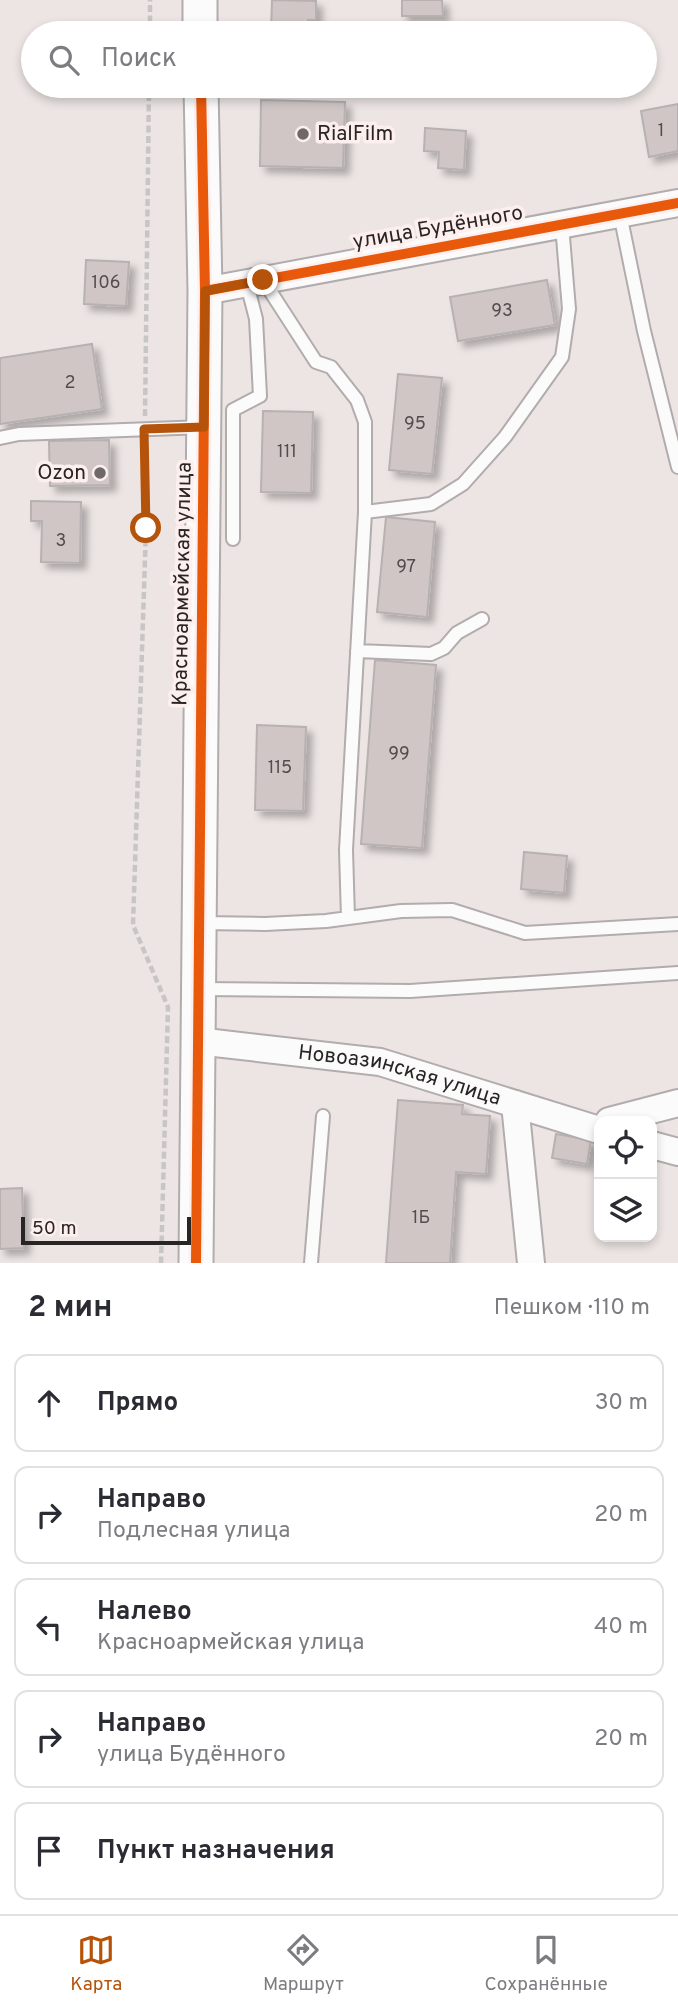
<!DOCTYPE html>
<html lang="ru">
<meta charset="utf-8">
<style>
:root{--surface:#fff;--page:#f2f2f3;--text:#2b2b33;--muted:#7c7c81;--line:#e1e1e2;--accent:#b45309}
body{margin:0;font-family:Overpass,sans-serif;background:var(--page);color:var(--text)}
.controls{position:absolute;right:21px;bottom:21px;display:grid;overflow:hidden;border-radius:14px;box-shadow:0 4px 10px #0003}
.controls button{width:63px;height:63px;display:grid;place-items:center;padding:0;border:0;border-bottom:2px solid var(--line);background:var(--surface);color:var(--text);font:35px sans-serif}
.scale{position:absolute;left:21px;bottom:18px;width:170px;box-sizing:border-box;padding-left:7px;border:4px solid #2a2525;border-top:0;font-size:19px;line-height:24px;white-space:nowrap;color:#2a2525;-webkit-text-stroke:5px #fdefee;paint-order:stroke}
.stop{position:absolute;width:21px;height:21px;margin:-16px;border:5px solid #b45309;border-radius:50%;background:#fff}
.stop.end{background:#b45309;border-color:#fff;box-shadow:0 2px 7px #0008}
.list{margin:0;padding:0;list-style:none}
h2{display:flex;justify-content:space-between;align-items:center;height:91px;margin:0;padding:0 28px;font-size:30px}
h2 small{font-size:23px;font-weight:400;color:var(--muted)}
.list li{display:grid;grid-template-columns:46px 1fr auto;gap:21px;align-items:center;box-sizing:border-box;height:98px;margin:0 14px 14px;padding:0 14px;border:2px solid var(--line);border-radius:14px}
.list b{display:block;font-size:26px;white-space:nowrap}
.list p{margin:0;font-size:23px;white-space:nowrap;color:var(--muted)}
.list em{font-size:23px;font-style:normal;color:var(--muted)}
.icon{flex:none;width:38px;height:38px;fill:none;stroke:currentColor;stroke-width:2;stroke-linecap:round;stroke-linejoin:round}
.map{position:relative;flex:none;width:678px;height:1263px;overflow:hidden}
.search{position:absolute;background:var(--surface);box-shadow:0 4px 10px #0003;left:21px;right:21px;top:21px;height:77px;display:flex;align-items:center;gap:18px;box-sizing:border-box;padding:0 24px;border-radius:38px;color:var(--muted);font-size:26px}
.sheet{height:651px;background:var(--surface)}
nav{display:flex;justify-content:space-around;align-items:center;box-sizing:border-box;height:98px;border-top:2px solid var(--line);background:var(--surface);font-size:19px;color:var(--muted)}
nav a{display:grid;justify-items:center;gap:4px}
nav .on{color:var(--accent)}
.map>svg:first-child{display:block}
.building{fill:#d0c6c6;stroke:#b7b1b1;stroke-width:2;filter:url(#shadow)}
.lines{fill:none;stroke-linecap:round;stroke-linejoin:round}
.service-casing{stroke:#b2acac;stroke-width:16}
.minor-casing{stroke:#b2acac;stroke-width:30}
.tertiary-casing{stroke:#b2acac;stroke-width:37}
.path{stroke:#c8c6c5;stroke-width:4.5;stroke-dasharray:7 3.5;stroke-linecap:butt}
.service{stroke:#fcfbfb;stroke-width:12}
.minor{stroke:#fcfbfb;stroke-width:26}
.tertiary{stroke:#fcfbfb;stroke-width:33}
.cycleway-casing{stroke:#fdefee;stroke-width:15}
.cycleway{stroke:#e8590c;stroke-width:10}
.route{stroke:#b45309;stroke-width:9}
.poi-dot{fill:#6e6868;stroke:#fdefee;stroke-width:2.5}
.labels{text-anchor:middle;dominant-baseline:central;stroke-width:7;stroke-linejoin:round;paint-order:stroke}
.number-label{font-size:18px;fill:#544d4d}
.poi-label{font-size:21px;fill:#2a2525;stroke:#fdefee;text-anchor:start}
.street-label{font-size:21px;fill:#2a2525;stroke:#fdefee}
</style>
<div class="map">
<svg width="678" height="1263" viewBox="0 0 678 1263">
<defs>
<filter id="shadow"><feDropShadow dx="6" dy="6" stdDeviation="3.5" flood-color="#0004"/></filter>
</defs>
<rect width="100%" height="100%" fill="#ece5e4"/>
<path class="building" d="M272 0 316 1V20H308V33H271Z
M402 0H442L443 16H402Z
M261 100 345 102 343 168 260 166Z
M678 104V151L649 157 641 111Z
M425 128 466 131 464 170 438 168 439 152 424 151Z
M86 260 129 262 126 306 84 304Z
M547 280 555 325 458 341 450 297Z
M92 344 102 409 0 424V358Z
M398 374 442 378 432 474 389 470Z
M263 411 313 412 311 493 261 492Z
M109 440 110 485 50 486 49 441Z
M31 501 81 502 80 563 41 562 42 521H31Z
M386 517 435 522 427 617 377 612Z
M375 660 436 665 422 848 361 844Z
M257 725 306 727 303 811 255 810Z
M524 852 567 856 564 893 521 889Z
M398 1100 463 1105 462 1114 490 1116 486 1174 456 1172 450 1263H386Z
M556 1134 591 1140 587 1164 552 1158Z
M22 1188 24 1248 0 1249V1189Z"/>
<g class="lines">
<defs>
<path id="service" d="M620 214 644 331 678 467
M263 280 316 362 331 367 357 400 365 422V512L346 850 348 918
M0 438 19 434 204 427
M365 512 431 504 463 484 505 437 562 357 569 309 562 225
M233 539V410L260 396 256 319 247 284
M357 651 431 654 444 648 457 633 482 619
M199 923 265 924 326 921 401 911 452 910 525 933 678 924
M198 989 410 991 678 973
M311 1263 323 1116"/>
<g id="minor">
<path d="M205 291 678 203"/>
<path id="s1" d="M197 1041 380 1062 599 1130"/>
<path d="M515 1104 531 1263"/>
<path d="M609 1121 678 1103"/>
<path d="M652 1145 678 1152"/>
</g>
<path id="tertiary" d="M200 0V33
M196 1263 205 291 201 86"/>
</defs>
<use href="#service" class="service-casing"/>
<use href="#minor" class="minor-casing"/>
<use href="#tertiary" class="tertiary-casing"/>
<path class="path" d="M150 33V0
M145 416 149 86
M145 445 146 528 133 925 168 1007 161 1263"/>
<use href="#service" class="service"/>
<use href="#minor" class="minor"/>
<use href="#tertiary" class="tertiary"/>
<defs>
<path id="cycleway" d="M205 291 678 203
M196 1263 205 291 201 86"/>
</defs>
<use href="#cycleway" class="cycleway-casing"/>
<use href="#cycleway" class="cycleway"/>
</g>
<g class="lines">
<path class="route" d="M146 528 144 429 204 427 205 291 263 280"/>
</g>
<g class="poi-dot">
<circle cx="303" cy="134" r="7"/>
<circle cx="100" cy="473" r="7"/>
</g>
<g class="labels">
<g class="number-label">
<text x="661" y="131">1</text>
<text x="106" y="283">106</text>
<text x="502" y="311">93</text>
<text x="70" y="383">2</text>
<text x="415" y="424">95</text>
<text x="287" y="452">111</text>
<text x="61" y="541">3</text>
<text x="406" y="567">97</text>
<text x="399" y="754">99</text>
<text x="280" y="768">115</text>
<text x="421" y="1218">1Б</text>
</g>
<g class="poi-label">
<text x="317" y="134">RialFilm</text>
<text x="86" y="473" text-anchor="end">Ozon</text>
</g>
<g class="street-label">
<text transform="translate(438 228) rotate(-10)">улица Будённого</text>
<text transform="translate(183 584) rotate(-89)">Красноармейская улица</text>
<text stroke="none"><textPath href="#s1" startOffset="206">Новоазинская улица</textPath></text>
</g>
</g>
</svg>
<div class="controls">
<button><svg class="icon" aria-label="locate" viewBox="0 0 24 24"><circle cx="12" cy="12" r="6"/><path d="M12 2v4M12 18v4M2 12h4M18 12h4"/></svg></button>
<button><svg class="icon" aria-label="layers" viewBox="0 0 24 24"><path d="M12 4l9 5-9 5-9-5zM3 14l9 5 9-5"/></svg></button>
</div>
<div class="scale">50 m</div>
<div class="stop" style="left:146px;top:528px"></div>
<div class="stop end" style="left:263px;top:280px"></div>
<div class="search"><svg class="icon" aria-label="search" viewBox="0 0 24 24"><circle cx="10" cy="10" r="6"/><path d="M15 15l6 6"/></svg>Поиск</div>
</div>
<section class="sheet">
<h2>2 мин<small>Пешком · 110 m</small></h2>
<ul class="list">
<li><svg class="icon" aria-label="ahead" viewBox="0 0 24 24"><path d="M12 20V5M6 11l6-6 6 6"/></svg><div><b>Прямо</b></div><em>30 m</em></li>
<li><svg class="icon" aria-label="right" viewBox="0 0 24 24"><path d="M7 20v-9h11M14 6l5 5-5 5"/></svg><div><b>Направо</b><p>Подлесная улица</p></div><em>20 m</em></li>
<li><svg class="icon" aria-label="left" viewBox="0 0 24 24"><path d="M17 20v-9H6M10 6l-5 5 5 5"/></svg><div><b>Налево</b><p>Красноармейская улица</p></div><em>40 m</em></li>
<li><svg class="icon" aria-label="right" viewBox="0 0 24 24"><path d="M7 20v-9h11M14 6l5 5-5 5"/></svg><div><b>Направо</b><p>улица Будённого</p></div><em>20 m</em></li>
<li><svg class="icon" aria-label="arrive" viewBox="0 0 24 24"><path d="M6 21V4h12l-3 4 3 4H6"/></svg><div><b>Пункт назначения</b></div></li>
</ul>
</section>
<nav>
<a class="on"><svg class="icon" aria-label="map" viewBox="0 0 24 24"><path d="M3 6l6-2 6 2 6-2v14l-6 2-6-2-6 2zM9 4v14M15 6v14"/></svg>Карта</a>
<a><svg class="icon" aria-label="directions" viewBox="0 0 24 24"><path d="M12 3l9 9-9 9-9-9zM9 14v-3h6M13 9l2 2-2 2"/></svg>Маршрут</a>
<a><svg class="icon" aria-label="saved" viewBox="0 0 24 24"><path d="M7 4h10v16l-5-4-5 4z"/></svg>Сохранённые</a>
</nav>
